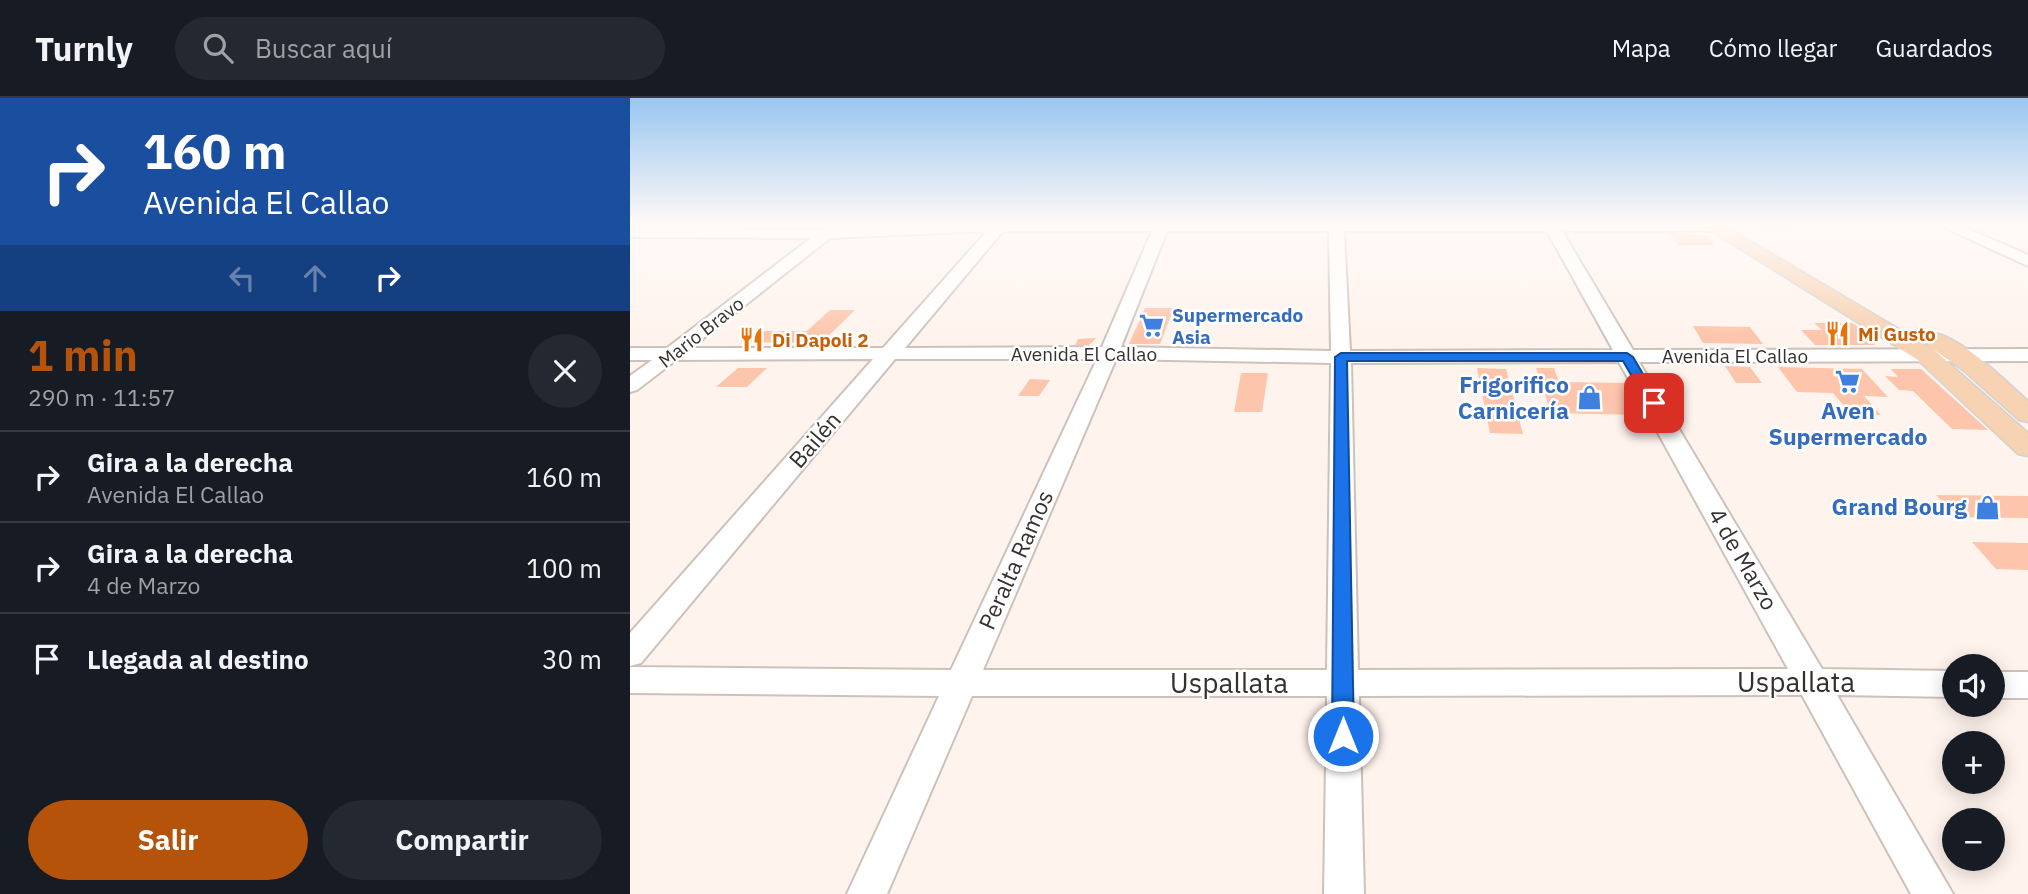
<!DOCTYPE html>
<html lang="es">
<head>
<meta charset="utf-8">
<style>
	body { margin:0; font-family:"IBM Plex Sans",sans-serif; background:#242831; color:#f1f3f6; height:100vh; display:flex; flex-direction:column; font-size:26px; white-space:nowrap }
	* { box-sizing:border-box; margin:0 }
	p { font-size:23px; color:#9ea1a6 }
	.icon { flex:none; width:38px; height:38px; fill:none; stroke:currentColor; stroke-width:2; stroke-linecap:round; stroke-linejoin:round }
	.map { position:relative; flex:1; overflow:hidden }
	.sheet { display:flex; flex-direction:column; background:#171b24; width:630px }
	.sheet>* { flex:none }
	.hud { background:#1a4fa0; color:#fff; overflow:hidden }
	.fabs { position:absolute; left:1312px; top:556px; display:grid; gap:14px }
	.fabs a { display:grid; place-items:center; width:63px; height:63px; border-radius:50%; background:#171b24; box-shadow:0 4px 18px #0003; font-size:35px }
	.pin { position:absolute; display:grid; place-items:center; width:60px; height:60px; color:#fff; margin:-30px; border-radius:14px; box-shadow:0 4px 10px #0006 }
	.me { position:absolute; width:77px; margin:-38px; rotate:0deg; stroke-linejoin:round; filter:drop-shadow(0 0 5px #0008) }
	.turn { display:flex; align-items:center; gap:24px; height:147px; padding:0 28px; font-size:32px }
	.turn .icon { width:91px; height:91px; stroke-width:2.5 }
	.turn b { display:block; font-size:49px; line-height:60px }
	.lanes { display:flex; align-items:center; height:66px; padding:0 28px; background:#0003; justify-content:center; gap:35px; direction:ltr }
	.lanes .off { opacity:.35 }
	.round { display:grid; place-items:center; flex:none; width:74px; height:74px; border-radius:37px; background:#242831 }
	.overview { display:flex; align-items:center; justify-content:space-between; height:119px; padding:0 28px }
	h1 { font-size:42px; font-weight:700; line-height:52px; color:#b45309 }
	.action { display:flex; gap:14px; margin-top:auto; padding:14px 28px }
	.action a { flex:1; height:80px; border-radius:42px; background:#b45309; color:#fff; font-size:28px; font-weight:700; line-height:80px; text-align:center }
	.action a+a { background:#242831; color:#f1f3f6 }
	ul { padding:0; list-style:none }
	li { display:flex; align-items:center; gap:21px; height:91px; padding:0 28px; border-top:2px solid #363941 }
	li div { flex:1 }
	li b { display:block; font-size:26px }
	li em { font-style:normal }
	header { display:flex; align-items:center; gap:42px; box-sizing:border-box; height:98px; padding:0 35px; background:#171b24; border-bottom:2px solid #363941 }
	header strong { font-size:33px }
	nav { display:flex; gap:38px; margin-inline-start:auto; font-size:24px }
	.search { width:490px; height:63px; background:#242831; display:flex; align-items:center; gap:18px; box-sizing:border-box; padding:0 24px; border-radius:38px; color:#9ea1a6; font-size:26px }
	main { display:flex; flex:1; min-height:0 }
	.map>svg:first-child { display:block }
	.building { fill:#fdc5ab }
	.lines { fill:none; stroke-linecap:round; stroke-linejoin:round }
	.minor-casing { stroke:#cdc1bc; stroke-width:4 }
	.major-casing { stroke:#d3d2d1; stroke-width:3 }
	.minor { fill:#fff; fill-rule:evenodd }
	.major { fill:#f7d2b3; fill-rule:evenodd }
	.route { fill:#1a73e8; stroke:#114b97; stroke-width:2 }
	.labels { text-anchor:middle; stroke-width:5; stroke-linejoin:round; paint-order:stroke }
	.far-shop-label { font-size:19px; font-weight:bold; fill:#366cbe; stroke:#fff; text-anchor:start }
	.far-street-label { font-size:19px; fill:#36312f; stroke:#fff }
	.far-food-label { font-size:19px; font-weight:bold; fill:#c56008; stroke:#fff; text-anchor:start }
	.shop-label { font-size:23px; font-weight:bold; fill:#366cbe; stroke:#fff; text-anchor:end }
	.street-label { font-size:23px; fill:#36312f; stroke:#fff }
	.near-street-label { font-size:28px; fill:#36312f; stroke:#fff }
</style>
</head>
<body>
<header>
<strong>Turnly</strong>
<div class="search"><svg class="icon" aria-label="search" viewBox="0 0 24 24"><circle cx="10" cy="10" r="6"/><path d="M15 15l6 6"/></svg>Buscar aquí</div>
<nav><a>Mapa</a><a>Cómo llegar</a><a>Guardados</a></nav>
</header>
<main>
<section class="sheet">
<div class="hud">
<div class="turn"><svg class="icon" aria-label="right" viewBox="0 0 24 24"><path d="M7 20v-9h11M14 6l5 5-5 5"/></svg><div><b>160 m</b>Avenida El Callao</div></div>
<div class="lanes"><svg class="icon off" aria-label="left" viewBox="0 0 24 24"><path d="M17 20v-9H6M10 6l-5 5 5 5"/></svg><svg class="icon off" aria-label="ahead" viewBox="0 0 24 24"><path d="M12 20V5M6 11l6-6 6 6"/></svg><svg class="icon" aria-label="right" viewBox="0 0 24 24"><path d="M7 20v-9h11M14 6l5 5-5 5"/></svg></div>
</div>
<div class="overview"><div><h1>1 min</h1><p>290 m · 11:57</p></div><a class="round"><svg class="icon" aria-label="close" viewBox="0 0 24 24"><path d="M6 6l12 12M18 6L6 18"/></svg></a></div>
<ul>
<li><svg class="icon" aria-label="right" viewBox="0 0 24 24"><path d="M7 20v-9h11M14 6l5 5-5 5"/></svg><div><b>Gira a la derecha</b><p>Avenida El Callao</p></div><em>160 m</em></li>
<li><svg class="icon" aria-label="right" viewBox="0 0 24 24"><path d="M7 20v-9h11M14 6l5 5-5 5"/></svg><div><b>Gira a la derecha</b><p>4 de Marzo</p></div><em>100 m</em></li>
<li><svg class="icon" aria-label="arrive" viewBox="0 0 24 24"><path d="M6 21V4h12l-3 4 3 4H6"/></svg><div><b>Llegada al destino</b></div><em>30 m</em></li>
</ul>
<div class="action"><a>Salir</a><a>Compartir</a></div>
</section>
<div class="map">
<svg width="1398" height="796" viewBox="0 0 1398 796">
	<rect width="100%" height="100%" fill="#fff3ed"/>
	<path class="building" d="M1134 127H1180V129L1144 133Z
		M1038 134 1077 137 1086 147H1048Z
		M515 210H544L530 246H499Z
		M200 212H225L191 245 111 244 125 233H177Z
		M1184 225H1222L1249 240 1244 247H1185L1171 232H1192Z
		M1063 228 1120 229 1133 246 1073 245Z
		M466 240 459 247H445L448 241Z
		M1095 268 1120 269 1132 285H1106Z
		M1148 269 1232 271 1258 299 1234 298 1251 317 1221 316 1203 295 1167 294Z
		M108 270H137L117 289H86Z
		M847 270 876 271 893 336 860 335Z
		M906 270H924L929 284 995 285 1011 317 921 315Z
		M1261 271H1291L1358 332 1322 331 1283 293 1269 292 1255 278 1268 279Z
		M611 275H638L632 314H604Z
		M400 281 420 282 409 298H388Z
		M1306 397 1398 398V420L1326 419Z
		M1342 444 1398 445V472L1366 471Z"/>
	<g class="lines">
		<defs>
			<path id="minor" d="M293 127H1089L1088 132 1083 133H932L1003 252 1398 251V263L1009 264 1192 571 1325 573V599L1207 597 1323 796H1281L1172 597 729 598 734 796H694L697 598H342L257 796H217L309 598 0 595V569L321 572 467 261H265L11 565 0 568V535L243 261 46 262 7 292 0 294V278L22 262H0V250H37L181 140 0 139V131L192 132 201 128 208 131ZM357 133 253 250H61L200 140ZM373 133H522L472 249 275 250ZM537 133H699L701 253 491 249ZM714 133H917L983 252 720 253ZM486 261 701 265 697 572H353ZM989 264 1158 571 728 572 721 265Z
				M1309 127H1329L1398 157V168Z
				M1363 574H1398V600H1363Z"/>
			<path id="major" d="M1072 127H1093L1304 252 1398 335V358L1388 356 1288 262Z
				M1305 235C1336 243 1374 282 1398 303V324L1389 322 1333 272 1297 247 1294 242 1297 237Z"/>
		</defs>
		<use href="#minor" class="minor-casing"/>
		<use href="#major" class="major-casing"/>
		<use href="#minor" class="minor"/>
		<use href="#major" class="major"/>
	</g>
	<linearGradient id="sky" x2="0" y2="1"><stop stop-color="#9ac6f1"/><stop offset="0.53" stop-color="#fffaf7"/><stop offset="1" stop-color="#fffaf7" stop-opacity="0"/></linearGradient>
	<rect width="1398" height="239" fill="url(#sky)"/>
	<path class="route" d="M711 255H997L1003 259 1030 305 1028 308H1019L993 263H717L724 638 721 644 713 647 705 644 702 638 705 259Z"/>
	<defs>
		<symbol id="supermarket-bare" viewBox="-9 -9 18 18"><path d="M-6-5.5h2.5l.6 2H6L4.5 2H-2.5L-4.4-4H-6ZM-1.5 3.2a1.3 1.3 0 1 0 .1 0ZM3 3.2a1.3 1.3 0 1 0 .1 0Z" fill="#3f7fe0" stroke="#fff" stroke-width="2.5" paint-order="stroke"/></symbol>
		<symbol id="restaurant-bare" viewBox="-9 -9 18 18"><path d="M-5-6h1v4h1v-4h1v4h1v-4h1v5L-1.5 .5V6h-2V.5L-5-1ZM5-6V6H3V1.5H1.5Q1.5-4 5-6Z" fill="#e8710a" stroke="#fff" stroke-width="2.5" paint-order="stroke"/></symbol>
		<symbol id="shop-bare" viewBox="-9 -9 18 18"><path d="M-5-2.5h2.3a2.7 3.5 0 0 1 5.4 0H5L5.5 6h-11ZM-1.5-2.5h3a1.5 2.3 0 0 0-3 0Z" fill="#3f7fe0" stroke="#fff" stroke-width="2.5" paint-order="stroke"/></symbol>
	</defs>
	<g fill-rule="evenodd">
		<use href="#supermarket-bare" x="504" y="210" width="35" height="35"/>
		<use href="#restaurant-bare" x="1190" y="218" width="35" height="35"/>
		<use href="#restaurant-bare" x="104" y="224" width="35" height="35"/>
		<use href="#supermarket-bare" x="1200" y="266" width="35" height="35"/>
		<use href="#shop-bare" x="942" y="282" width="35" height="35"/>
		<use href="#shop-bare" x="1340" y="392" width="35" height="35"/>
	</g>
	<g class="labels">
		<g class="far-shop-label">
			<text x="542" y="224">Supermercado<tspan x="542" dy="22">Asia</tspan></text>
		</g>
		<g class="far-street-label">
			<text transform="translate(71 234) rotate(-38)" y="7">Mario Bravo</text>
			<text x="454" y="263">Avenida El Callao</text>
			<text x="1105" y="265">Avenida El Callao</text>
		</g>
		<g class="far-food-label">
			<text x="1228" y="243">Mi Gusto</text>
			<text x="142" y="249">Di Dapoli 2</text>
		</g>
		<g class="shop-label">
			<text x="939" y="295">Frigorifico<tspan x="939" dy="26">Carnicería</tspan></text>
			<text x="1218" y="321" text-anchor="middle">Aven<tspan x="1218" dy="26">Supermercado</tspan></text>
			<text x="1337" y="417">Grand Bourg</text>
		</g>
		<g class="street-label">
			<text transform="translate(185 342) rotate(-49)" y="8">Bailén</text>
			<text transform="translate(1113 461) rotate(60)" y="8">4 de Marzo</text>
			<text transform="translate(386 462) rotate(-66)" y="8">Peralta Ramos</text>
		</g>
		<g class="near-street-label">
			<text x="1166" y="594">Uspallata</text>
			<text x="599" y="595">Uspallata</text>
		</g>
	</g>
</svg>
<div class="fabs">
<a><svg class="icon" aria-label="sound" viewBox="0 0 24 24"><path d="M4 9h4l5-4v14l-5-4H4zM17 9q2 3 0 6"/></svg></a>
<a>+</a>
<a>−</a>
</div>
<div class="pin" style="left:1024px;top:305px;background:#d93025"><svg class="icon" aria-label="arrive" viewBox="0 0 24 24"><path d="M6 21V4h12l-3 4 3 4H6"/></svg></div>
<svg class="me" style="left:713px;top:638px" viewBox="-20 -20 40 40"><circle r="17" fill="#1a73e8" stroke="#fff" stroke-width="3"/><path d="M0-11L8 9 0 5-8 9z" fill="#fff"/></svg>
</div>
</main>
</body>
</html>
